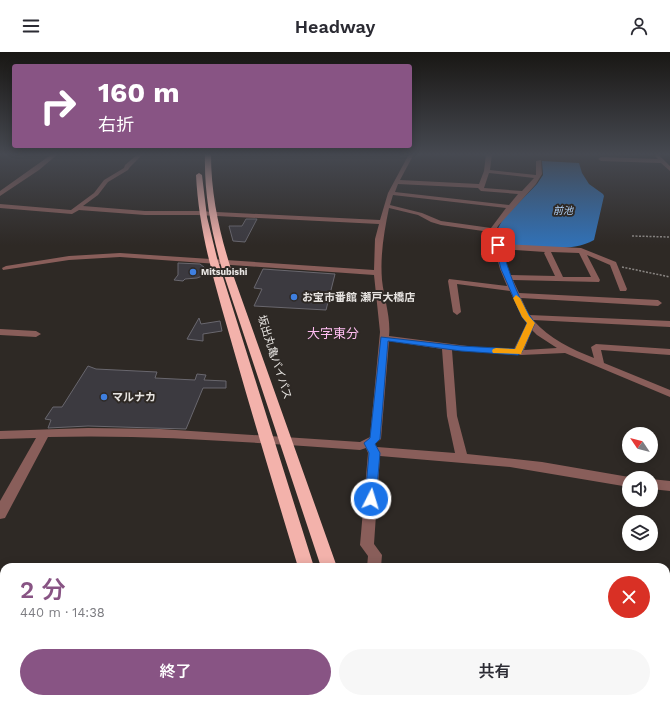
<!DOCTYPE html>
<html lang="ja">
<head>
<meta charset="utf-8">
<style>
	body { margin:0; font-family:"Work Sans","Noto Sans JP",sans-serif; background:#f7f7f7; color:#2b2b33; height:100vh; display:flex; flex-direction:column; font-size:15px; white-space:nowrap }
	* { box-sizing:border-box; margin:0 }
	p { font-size:13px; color:#7c7c81 }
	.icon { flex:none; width:22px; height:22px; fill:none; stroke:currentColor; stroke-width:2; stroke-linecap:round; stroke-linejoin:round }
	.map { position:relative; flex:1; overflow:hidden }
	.panel { position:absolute; left:0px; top:511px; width:670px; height:140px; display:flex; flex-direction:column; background:#fff; border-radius:12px 12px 0 0; box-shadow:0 2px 10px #0003 }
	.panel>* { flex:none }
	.hud { position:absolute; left:12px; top:12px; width:400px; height:84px; border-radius:4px; box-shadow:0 2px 10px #0003; background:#885484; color:#fff; overflow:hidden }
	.needle { width:26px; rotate:305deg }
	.controls { position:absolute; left:622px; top:375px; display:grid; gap:8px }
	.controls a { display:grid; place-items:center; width:36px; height:36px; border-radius:50%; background:#fff; box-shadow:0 2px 10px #0003; font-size:20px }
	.pin { position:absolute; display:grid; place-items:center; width:34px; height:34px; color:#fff; margin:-17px; border-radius:8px; box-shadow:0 2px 6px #0006 }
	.me { position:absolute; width:44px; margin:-22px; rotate:5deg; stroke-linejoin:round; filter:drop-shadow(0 0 3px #0008) }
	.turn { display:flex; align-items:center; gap:14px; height:84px; padding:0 20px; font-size:18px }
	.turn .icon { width:52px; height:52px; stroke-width:2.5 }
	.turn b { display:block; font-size:28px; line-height:34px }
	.round { display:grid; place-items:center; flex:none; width:42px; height:42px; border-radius:21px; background:#f7f7f7 }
	.headline { display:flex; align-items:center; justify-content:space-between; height:68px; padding:0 20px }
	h1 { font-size:24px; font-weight:600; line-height:30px; color:#885484 }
	.primary-button { display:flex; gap:8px; margin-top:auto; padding:8px 20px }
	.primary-button a { flex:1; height:46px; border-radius:24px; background:#885484; color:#fff; font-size:16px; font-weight:600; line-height:46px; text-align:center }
	.primary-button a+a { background:#f7f7f7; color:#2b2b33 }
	header { display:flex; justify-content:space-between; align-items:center; height:52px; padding:0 20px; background:#fff; font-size:18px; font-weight:600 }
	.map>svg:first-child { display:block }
	.water { fill:#3171b6 }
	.building { fill:#3c3a40; stroke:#69676e }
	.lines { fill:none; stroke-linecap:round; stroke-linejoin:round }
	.path { stroke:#8b8784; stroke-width:1.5; stroke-dasharray:2 1.5; stroke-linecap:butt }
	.minor { fill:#895e5a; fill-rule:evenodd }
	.highway { fill:#f3b2ab; fill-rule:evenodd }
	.route { fill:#1a73e8; stroke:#114b97 }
	.slow { fill:#f59e0b }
	.shop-dot { fill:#3f7fe0; stroke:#2e2925; stroke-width:1.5 }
	.labels { text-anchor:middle; stroke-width:4; stroke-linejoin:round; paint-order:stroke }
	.far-poi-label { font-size:9px; font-weight:bold; fill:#e8e5e2; stroke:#2e2925; text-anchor:start }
	.far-water-label { font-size:10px; font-style:italic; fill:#b0d0f5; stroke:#2e2925 }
	.poi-label { font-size:11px; font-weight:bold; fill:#e8e5e2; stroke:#2e2925; text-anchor:start }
	.street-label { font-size:11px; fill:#e8e5e2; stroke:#2e2925 }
	.quarter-label { font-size:13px; fill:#febdf1; stroke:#2e2925 }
</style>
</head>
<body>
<header><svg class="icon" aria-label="menu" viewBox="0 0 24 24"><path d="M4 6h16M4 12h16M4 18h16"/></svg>Headway<svg class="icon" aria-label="person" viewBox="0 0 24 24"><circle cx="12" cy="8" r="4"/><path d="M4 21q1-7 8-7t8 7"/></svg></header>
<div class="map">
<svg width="670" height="651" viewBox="0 0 670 651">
	<rect width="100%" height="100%" fill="#2e2925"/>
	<path class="water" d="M542 109 579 111 582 121 589 132 603 142 604 144 594 188C569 202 531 194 503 193L496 180 503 167 537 132 543 123Z"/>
	<path class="building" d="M246 167H257L245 190 233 189 229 174H242Z
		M178 211 200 212 209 219 205 223 197 226 185 227 183 229 174 228 178 223Z
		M263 217 335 222 326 258 254 254 262 237 254 236Z
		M199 266 201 272 220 269 222 279 203 282V289L187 287Z
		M88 314 96 317 157 320 155 326 195 328 197 322 206 323 204 328 226 329V336H203L186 377 88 374 48 376 51 368 45 367 53 355H62Z"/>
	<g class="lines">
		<path class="path" d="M632 184 670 185
			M622 215 670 225"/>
		<path class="minor" d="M52 102H58L39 118 0 144V139Z
			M138 102H143L130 115 128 118 108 130 98 143 83 154 145 159H197L380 168 388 141 409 102H414L400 128 479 132 484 119 486 102H492L490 118 536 123V109L541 108 542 122 536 132 498 174 496 178 501 192 581 196 616 210 627 237 626 239H620L610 213 587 203 600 228 599 230 513 228 519 241 658 248 662 251 658 254 521 246 529 263 670 269V275L533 268C550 287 571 297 594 306L591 295 596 292 670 297V303L601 298 604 311 670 338V345L565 301 521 303 452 298 457 364 467 402 542 410 629 425 631 426H629V435L510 415 380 404 374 492 382 503 381 515H367L368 504 360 493 368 401 366 396 360 398C256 391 152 382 48 385L5 466 0 467V449L36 386 0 387V379L88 376 160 377 360 390 370 385 380 280 374 223 120 205 69 208 3 218 2 216 6 214 69 204 120 201 374 218 375 187 379 172 197 163H145L79 158 72 162 0 156V152L71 158 94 141 104 128 124 116 125 113ZM489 121 534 126 522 139 484 136ZM398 132 478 136 481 139 518 142 509 153 395 140ZM393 143 506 156 491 176 441 169 422 161 390 153ZM389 156 418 163 431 170 441 173 490 180 500 217 507 234 449 227 448 229 453 260 457 263 461 260 457 232 510 239 522 265 527 271 514 297 475 295 389 284C391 265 384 247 382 228 380 204 384 180 389 156ZM502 197 545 200 544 201 555 224 510 223ZM551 200 579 201 591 225H563ZM532 278 537 283 557 296 524 298ZM389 289 442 297 447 364 455 401 377 395 375 392 381 387Z
			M658 102 670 114V119L661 111 601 109 598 107 601 105 658 107 655 104Z
			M0 277 36 279 41 282 36 285 0 283Z
			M651 427 670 429V439L651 437Z"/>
		<path class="highway" d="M205 102H211C211 142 219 179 231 217L337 515H321L222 217C211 178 204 142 205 102Z
			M199 121 202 123 207 165 217 206 314 515H298C277 445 256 376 236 306 219 245 199 186 196 123Z
			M338 647H358L359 651H339Z
			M364 647H385L386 651H366Z"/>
	</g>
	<linearGradient id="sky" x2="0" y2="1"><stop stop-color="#191714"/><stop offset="0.53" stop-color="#464951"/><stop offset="1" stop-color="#464951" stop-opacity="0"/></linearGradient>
	<rect width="670" height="193" fill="url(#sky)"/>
	<path class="route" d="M496 192 501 193C509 220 518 249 535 271L522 300 518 303 461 299 388 289 380 387 375 392 380 401 376 447 375 450 371 452 367 450 365 447 369 401 364 391 370 386 381 285 461 294 515 297 527 271 522 265 501 217 495 193Z"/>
	<path class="slow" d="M516 243 520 246 529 264 535 271 521 302 493 301 492 299 493 297 496 296 515 297 527 271 522 265 513 246Z"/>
	<g class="shop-dot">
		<circle cx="193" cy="220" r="4"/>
		<circle cx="294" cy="245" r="4"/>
		<circle cx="104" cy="345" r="4"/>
	</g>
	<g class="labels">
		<g class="far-poi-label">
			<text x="201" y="223">Mitsubishi</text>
		</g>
		<g class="far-water-label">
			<text x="563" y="162">前池</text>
		</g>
		<g class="poi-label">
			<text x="302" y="249">お宝市番館 瀬戸大橋店</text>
			<text x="112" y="349">マルナカ</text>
		</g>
		<g class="street-label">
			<text transform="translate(275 305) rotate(72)" y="4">坂出丸亀バイパス</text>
		</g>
		<g class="quarter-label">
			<text x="333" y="286">大字東分</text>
		</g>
	</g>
</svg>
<div class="controls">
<a><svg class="needle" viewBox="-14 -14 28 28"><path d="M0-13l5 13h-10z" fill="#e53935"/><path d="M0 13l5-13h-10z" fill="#7c7c81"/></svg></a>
<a><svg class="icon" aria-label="sound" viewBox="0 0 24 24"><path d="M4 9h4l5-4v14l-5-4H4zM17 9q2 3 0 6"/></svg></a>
<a><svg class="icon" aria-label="layers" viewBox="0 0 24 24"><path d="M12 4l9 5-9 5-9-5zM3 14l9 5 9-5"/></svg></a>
</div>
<div class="pin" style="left:498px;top:193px;background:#d93025"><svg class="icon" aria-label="arrive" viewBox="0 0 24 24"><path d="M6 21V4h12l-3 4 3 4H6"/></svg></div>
<svg class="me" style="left:371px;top:447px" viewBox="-20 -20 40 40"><circle r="17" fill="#1a73e8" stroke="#fff" stroke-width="3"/><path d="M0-11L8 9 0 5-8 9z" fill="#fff"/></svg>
<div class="hud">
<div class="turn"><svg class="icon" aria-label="right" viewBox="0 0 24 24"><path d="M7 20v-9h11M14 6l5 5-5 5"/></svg><div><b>160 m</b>右折</div></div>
</div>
<section class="panel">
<div class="headline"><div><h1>2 分</h1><p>440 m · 14:38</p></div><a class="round" style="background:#d93025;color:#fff"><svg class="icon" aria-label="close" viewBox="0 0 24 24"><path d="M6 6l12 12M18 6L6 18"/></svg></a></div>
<div class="primary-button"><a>終了</a><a>共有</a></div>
</section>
</div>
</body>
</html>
